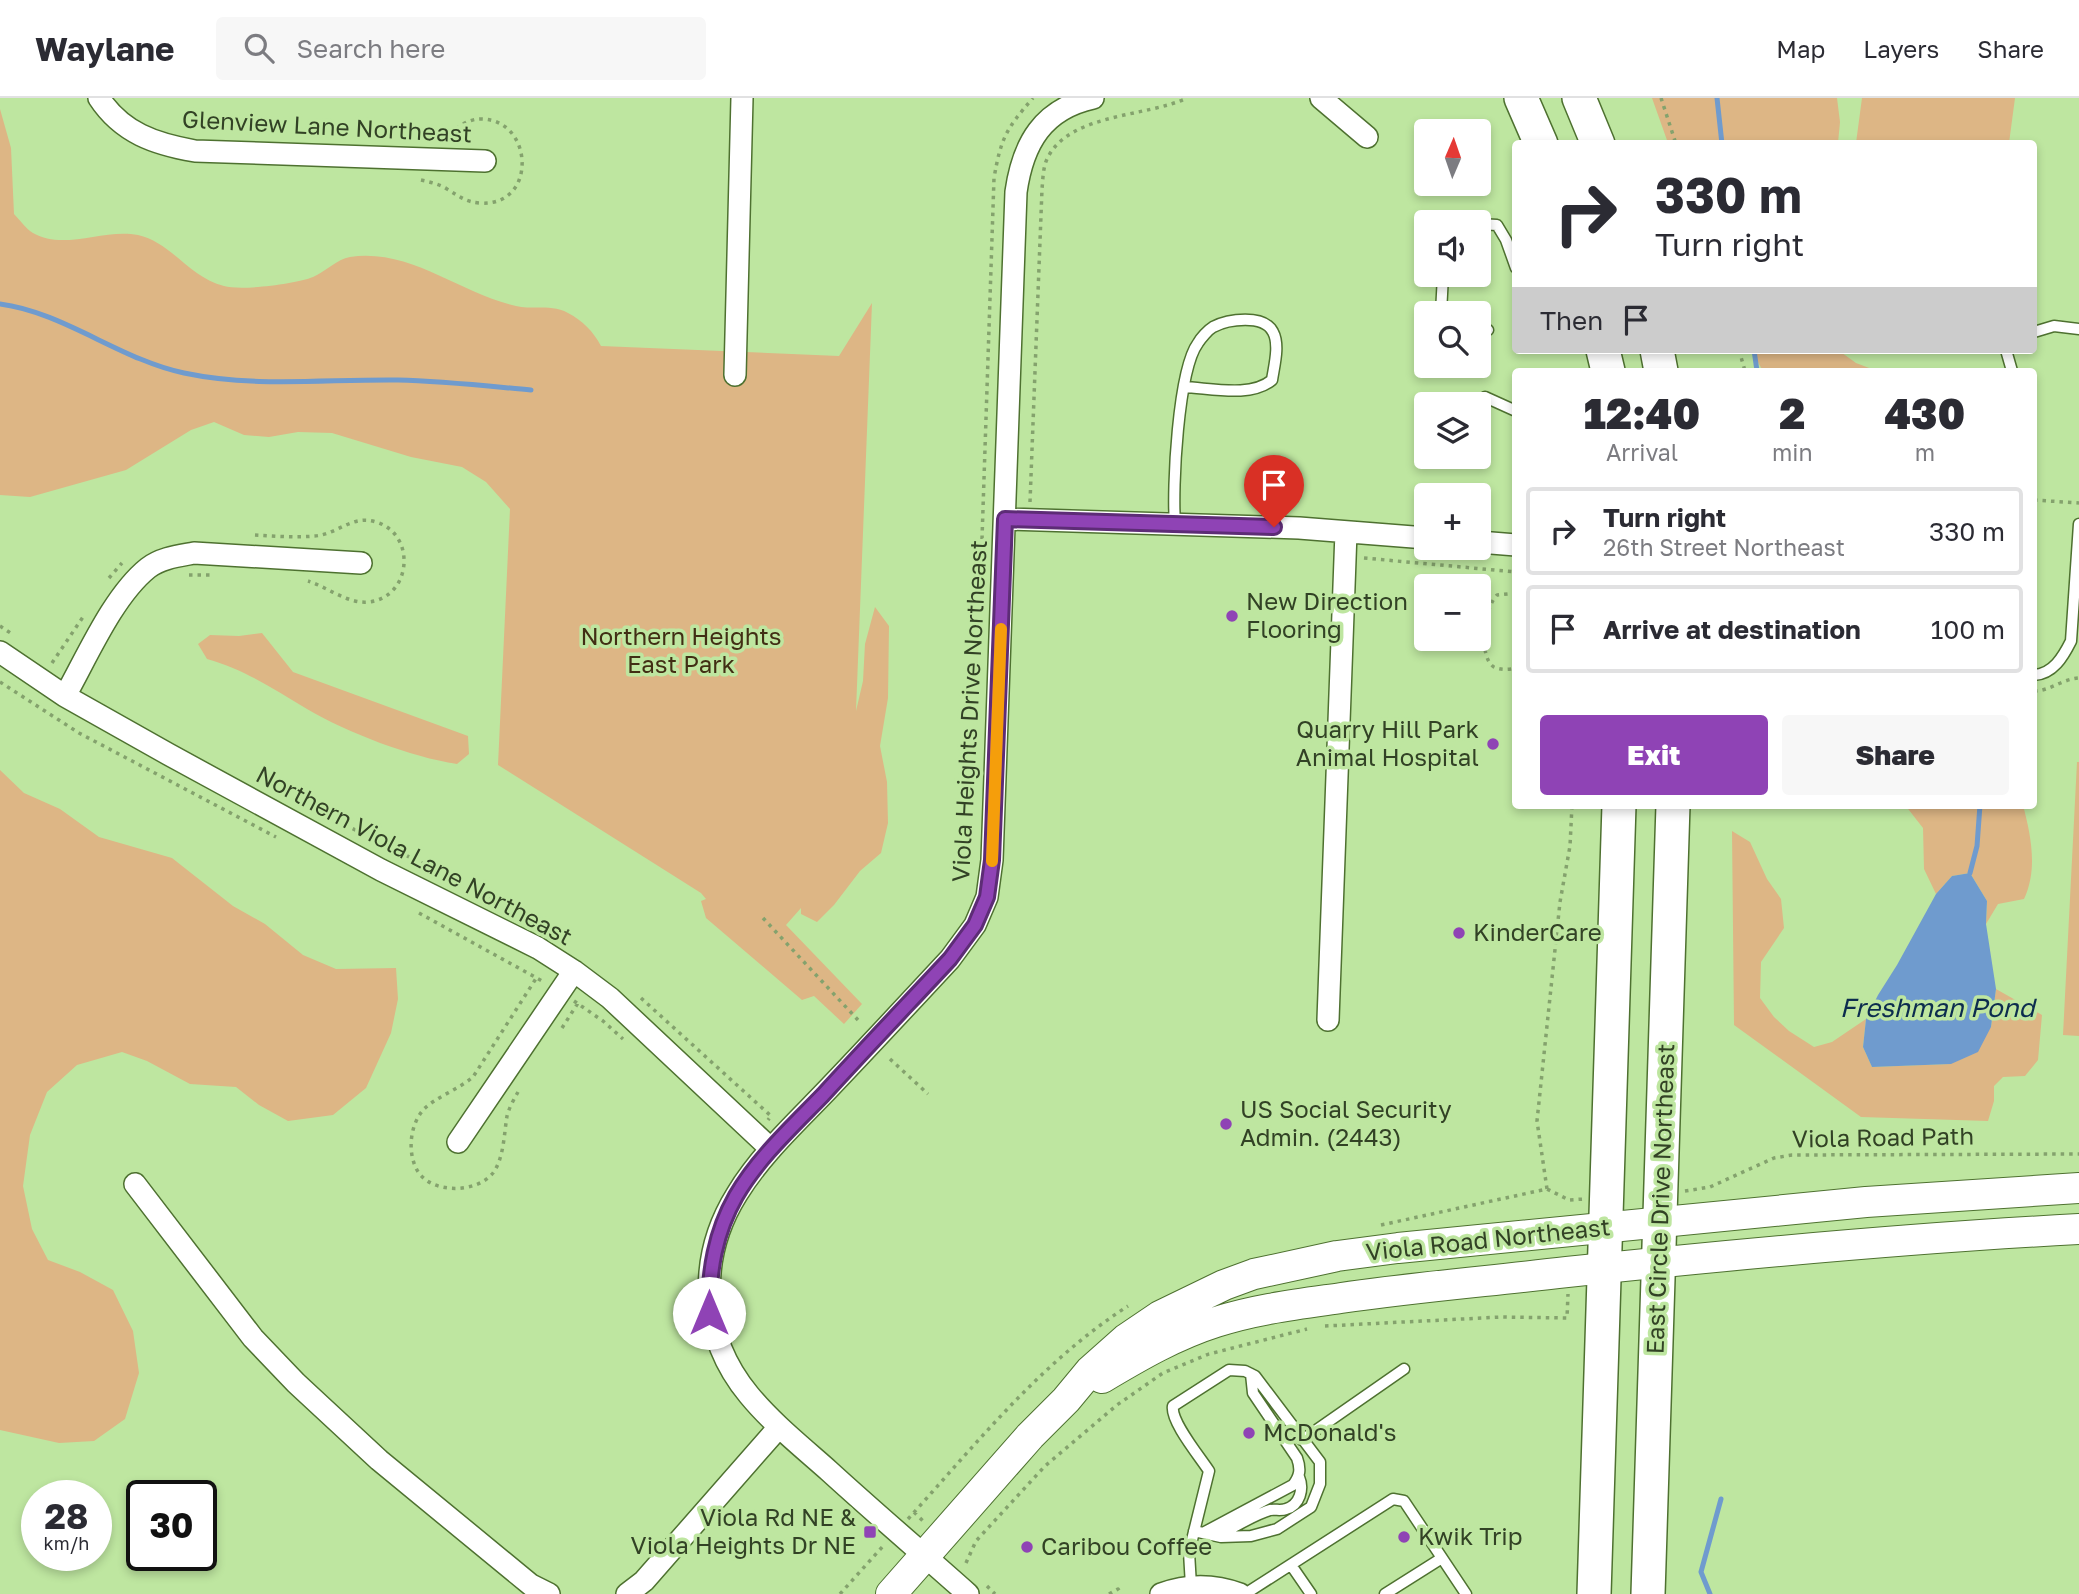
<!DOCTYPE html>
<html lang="en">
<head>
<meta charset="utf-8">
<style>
	body { margin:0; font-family:"Golos Text",sans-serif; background:#f7f7f7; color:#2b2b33; height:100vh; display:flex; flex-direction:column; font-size:26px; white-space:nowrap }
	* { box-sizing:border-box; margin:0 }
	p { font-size:23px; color:#7c7c81 }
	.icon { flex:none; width:38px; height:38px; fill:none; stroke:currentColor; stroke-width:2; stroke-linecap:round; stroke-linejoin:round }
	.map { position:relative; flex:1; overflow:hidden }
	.side { position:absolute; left:1512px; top:270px; width:525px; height:441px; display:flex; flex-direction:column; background:#fff; border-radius:7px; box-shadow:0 4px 10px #0003 }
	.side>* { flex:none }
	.guide { position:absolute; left:1512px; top:42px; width:525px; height:214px; border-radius:7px; box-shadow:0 4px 10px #0003; background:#fff; color:#2b2b33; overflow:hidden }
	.needle { width:46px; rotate:2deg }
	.controls { position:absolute; left:1414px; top:21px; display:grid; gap:14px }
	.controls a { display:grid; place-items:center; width:77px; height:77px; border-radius:7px; background:#fff; box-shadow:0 4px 10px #0003; font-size:35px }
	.speed { position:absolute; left:21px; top:1382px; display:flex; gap:14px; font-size:35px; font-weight:700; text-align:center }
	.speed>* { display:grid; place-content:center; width:91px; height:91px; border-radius:50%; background:#fff; box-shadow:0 4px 10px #0003; line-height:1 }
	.speed small { font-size:18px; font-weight:400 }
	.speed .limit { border:4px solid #111; border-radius:10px; background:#fff; color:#111 }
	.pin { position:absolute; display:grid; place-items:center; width:60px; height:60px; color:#fff; margin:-72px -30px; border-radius:50% 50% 50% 0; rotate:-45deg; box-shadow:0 0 7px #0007 }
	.pin .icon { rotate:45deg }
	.me { position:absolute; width:77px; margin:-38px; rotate:0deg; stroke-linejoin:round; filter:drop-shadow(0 0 5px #0008) }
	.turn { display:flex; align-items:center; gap:24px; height:147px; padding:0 28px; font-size:32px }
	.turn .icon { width:91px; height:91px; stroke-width:2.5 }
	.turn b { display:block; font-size:49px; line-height:60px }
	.then { display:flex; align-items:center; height:66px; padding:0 28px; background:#0003; gap:14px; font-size:26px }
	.eta { display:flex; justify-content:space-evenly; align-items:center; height:119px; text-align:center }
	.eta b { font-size:42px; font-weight:800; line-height:49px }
	.button { display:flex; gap:14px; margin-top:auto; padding:14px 28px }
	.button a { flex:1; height:80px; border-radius:7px; background:#8f43b5; color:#fff; font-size:28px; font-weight:800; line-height:80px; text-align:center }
	.button a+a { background:#f7f7f7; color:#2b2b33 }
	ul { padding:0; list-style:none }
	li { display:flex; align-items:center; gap:21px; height:88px; margin:0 14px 10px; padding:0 14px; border:4px solid #e1e1e2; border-radius:7px }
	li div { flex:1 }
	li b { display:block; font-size:26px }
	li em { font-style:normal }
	header { display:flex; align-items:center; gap:42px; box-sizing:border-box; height:98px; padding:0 35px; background:#fff; border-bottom:2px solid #e1e1e2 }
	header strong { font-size:33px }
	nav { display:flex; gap:38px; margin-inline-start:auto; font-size:24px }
	.search { width:490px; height:63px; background:#f7f7f7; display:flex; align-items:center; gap:18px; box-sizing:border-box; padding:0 24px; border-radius:7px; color:#7c7c81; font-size:26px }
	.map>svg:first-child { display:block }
	.green { fill:#ddb685 }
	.water { fill:#6f9bce }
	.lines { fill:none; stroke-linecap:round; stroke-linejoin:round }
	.stream { stroke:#6f9bce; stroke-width:5 }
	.lane-casing { stroke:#4e7130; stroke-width:13 }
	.street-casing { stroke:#4e7130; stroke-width:24 }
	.secondary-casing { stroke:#4e7130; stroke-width:32 }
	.primary-casing { stroke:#4e7130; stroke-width:36 }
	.path { stroke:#84a26d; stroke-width:3.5; stroke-dasharray:3.5 5; stroke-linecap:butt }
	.lane { stroke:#fff; stroke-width:10 }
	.street { stroke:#fff; stroke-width:21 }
	.secondary { stroke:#fff; stroke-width:30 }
	.primary { stroke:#fff; stroke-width:33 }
	.route-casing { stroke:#5d2c76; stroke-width:18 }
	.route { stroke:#8f43b5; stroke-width:12 }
	.slow { stroke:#f59e0b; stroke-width:12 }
	.poi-dot { fill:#8f43b5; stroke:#bee6a0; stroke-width:2.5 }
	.labels { text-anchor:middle; stroke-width:7; stroke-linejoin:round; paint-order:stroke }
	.street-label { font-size:24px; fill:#324225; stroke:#bee6a0 }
	.poi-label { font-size:24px; fill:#324225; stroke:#bee6a0; text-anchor:start }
	.park-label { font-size:24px; fill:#412e14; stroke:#bee6a0 }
	.water-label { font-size:26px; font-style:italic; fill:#0c2c4e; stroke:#bee6a0 }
</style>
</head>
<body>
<header>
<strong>Waylane</strong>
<div class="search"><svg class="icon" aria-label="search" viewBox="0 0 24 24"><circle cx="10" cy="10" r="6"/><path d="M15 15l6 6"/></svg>Search here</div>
<nav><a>Map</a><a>Layers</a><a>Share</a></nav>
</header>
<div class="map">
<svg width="2079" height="1496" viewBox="0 0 2079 1496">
	<rect width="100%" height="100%" fill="#bee6a0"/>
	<path class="green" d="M1652 0H1837L1840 24 1838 45H1668Z
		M1862 0H2015L2009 45H1856Z
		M0 11 11 50 14 116C20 122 26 131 33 135 64 153 104 130 138 137 171 144 190 180 224 188 241 193 296 186 313 179 325 174 337 161 350 159 411 150 460 196 516 208 534 212 551 206 568 215 583 223 593 233 601 248L839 258 872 205 856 613 863 583 865 546 875 509 889 528 888 600 880 648 887 684 888 725 881 755 860 773 834 807 817 824 801 816V810L786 827 862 906 844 926 814 898 802 902 706 820 701 803 706 801 701 795 498 667 510 411 486 384 462 369 411 359 332 335 298 334 269 339 244 337 214 324 191 332 126 372 30 399 0 397Z
		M1751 252H1838L1856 265 1877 273H1763Z
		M262 535 293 574 468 638 469 656 457 666C411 659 348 635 307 611 273 591 246 572 207 561L198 546 210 537 239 538Z
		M2077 664H2079V938L2063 937Z
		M0 672 24 695 60 711 99 739 172 760 233 808 265 826 303 857 336 871 396 870 398 901 391 935 366 990 333 1017 288 1023 259 1007 236 989 190 986 147 963 122 954 77 967 47 994 30 1037 23 1088 32 1131 48 1162 80 1174 113 1192 133 1233 139 1275 125 1321 94 1343 59 1345 0 1332Z
		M1905 707H2023C2031 738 2038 771 2024 801L1998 806 1986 826 1987 803 1970 775 1952 778 1936 796 1924 771 1923 730Z
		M1732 733 1750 744 1767 781 1781 801 1784 830 1761 864 1760 900 1774 919 1789 933 1814 949 1832 944 1866 921 1863 949 1872 969 1950 966 1991 929 1996 891 2042 917 2038 962 2025 978 2003 979 1994 988V1003L1988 1023 1861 1019 1734 927Z"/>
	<path class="water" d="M1970 775 1987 803 1986 826 1996 891 1991 929 1978 954 1951 966 1872 969 1863 949 1866 921 1878 897 1897 867 1936 796 1952 778Z"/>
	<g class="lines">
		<path class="stream" d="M1717 0 1722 46
			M0 206C63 214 121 262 184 275 255 290 326 281 398 282 442 283 487 288 531 292
			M1754 252 1757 273
			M1970 775 1977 748 1980 707
			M1710 1496 1701 1474 1721 1401"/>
		<defs>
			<path id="lane" d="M1479 126 1497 127 1506 142 1516 170
				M1441 215 1443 177
				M1479 231 1488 232
				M2034 234 2054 228 2079 231
				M2006 252 2012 273
				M1485 299 1516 313
				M1175 426C1172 390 1178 272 1198 245 1201 240 1208 232 1213 229 1228 221 1264 216 1273 234 1280 247 1274 268 1272 282 1251 300 1210 290 1184 289
				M2034 577C2053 576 2063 559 2071 543L2079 426
				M1302 1342 1404 1271
				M1203 1435 1293 1387C1300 1378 1301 1371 1297 1360L1253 1295 1251 1276
				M1219 1437C1235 1429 1253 1417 1270 1412 1275 1411 1281 1413 1286 1411 1300 1407 1304 1391 1299 1379
				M1291 1467 1311 1496
				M1191 1488 1189 1454 1209 1373C1200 1359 1170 1323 1173 1308L1229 1272 1245 1273 1255 1278 1320 1364V1386L1311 1409 1277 1431 1251 1438 1221 1439 1194 1433
				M1245 1496 1393 1401 1404 1403 1466 1496
				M1385 1496 1442 1460"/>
			<path id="street" d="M99 0C122 35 155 46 195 53L485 63
				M1321 0 1367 39
				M735 277 742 0
				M1005 421 1299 430 1426 440
				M1479 444 1516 447
				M0 554 65 598 168 656 381 772 538 850 574 873 610 900 771 1051
				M65 598C87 559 113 498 148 470 161 460 178 458 194 455L361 465
				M1328 922 1346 434
				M458 1044 574 873
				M135 1086 253 1240 296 1285 379 1362 531 1487 549 1496
				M627 1496 644 1483 779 1329
				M968 1496C922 1455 875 1415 829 1373 802 1349 772 1325 749 1297 700 1238 697 1160 737 1096 762 1055 799 1022 831 988 871 946 911 903 950 861L975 827 987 799 992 762 1016 94C1023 45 1043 11 1093 0
				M1161 1496C1188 1486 1213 1486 1240 1496"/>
			<path id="secondary" d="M1102 1280C1139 1258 1175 1237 1216 1224 1256 1211 1299 1206 1341 1200 1416 1189 1491 1183 1567 1174 1737 1156 1908 1140 2079 1131
				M891 1496 1030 1338 1066 1302 1090 1273 1126 1241 1160 1218 1224 1187 1254 1176 1337 1158 1398 1150 1866 1104 2079 1090"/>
			<path id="primary" d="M1521 0 1541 46
				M1579 0 1598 46
				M1603 252 1608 273
				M1657 252 1661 273
				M1594 1496 1619 707
				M1648 1496 1673 707"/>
		</defs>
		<use href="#lane" class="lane-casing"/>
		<use href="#street" class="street-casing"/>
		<use href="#secondary" class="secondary-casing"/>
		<use href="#primary" class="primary-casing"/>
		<path class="path" d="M1661 0 1676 46
			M421 82C430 84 439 86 447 91 459 98 465 104 480 105 538 109 534 21 481 21 461 21 454 37 438 41
			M1739 252 1745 273
			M2034 402 2079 405
			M1030 404 1042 91C1043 80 1043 68 1048 59 1071 15 1147 19 1187 0
			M255 437C274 438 295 440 314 438 337 437 352 416 376 424 417 436 412 500 368 504 348 506 327 489 308 483
			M982 441 994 80C1001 40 1006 31 1033 0
			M1364 460 1516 474
			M189 477H213
			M109 480 122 465
			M1516 495 1497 497C1485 508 1477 558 1494 569 1500 572 1509 572 1516 570
			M0 528 12 536
			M52 565 85 516
			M0 584 79 635 276 739
			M2034 593C2050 593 2062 581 2079 580
			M300 703C375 744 455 779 529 822
			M419 815 544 884
			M763 820 858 922
			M641 900 771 1018 768 1022
			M574 903 603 923 623 941
			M562 930 578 905
			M890 961 928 996
			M518 994C514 1001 509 1010 507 1018 504 1036 504 1060 493 1075 476 1096 430 1096 417 1072 407 1054 410 1026 424 1011 436 999 459 991 473 979L537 879
			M1547 1091 1537 1023 1560 804 1570 748 1572 707
			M1685 1093 1710 1089 1774 1060 1792 1057 2079 1056
			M1381 1127 1547 1091 1569 1102 1584 1101
			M1325 1228 1502 1219 1567 1220 1568 1196
			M914 1414 925 1425
			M908 1421C977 1345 1041 1264 1128 1208
			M966 1465 976 1443 1045 1368 1117 1307 1163 1275 1209 1256 1307 1231
			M987 1488 995 1496
			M840 1496 884 1447
			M1109 1496 1118 1491 1121 1496"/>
		<use href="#lane" class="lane"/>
		<use href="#street" class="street"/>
		<use href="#secondary" class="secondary"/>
		<use href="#primary" class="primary"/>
	</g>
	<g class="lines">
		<defs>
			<path id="route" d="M709 1215C709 1173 715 1135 736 1098 758 1060 793 1028 823 997 865 951 908 906 950 861L975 827 987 799 992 762 1005 421 1274 429"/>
		</defs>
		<use href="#route" class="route-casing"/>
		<use href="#route" class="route"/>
		<path class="slow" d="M992 763 1001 531"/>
	</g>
	<g class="poi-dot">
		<circle cx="1232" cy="518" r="7"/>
		<circle cx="1493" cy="646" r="7"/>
		<circle cx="1459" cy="835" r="7"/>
		<circle cx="1226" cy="1026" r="7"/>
		<circle cx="1249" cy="1335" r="7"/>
		<rect x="863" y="1427" width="14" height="14" rx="3.5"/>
		<circle cx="1404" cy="1439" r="7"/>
		<circle cx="1027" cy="1449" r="7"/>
	</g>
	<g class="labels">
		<g class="street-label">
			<text transform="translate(327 29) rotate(3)" y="8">Glenview Lane Northeast</text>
			<text transform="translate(970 613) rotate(-87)" y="8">Viola Heights Drive Northeast</text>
			<text transform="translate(414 758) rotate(28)" y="8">Northern Viola Lane Northeast</text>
			<text transform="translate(1883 1040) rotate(-1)" y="8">Viola Road Path</text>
			<text transform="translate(1661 1101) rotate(-88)" y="8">East Circle Drive Northeast</text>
			<text transform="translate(1488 1142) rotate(-6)" y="8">Viola Road Northeast</text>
		</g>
		<g class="poi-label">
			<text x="1246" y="512">New Direction<tspan x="1246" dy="28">Flooring</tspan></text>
			<text x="1479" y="640" text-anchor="end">Quarry Hill Park<tspan x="1479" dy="28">Animal Hospital</tspan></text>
			<text x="1473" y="843">KinderCare</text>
			<text x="1240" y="1020">US Social Security<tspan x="1240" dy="28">Admin. (2443)</tspan></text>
			<text x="1263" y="1343">McDonald's</text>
			<text x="856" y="1428" text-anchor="end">Viola Rd NE &amp;<tspan x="856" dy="28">Viola Heights Dr NE</tspan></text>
			<text x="1418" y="1447">Kwik Trip</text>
			<text x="1041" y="1457">Caribou Coffee</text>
		</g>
		<g class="park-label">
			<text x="681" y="547">Northern Heights<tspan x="681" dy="28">East Park</tspan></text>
		</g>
		<g class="water-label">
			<text x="1937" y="919">Freshman Pond</text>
		</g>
	</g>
</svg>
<div class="controls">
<a><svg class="needle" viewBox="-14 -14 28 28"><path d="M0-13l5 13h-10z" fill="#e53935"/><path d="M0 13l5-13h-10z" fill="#7c7c81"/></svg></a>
<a><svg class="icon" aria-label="sound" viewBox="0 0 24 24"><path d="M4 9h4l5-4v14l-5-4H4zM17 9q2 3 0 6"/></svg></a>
<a><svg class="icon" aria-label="search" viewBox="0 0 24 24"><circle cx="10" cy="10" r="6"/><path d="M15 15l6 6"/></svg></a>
<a><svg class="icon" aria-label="layers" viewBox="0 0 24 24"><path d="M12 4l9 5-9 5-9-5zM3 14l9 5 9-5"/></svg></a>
<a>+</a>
<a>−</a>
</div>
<div class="speed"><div>28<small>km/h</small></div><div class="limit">30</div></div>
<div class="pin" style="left:1274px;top:429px;background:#d93025"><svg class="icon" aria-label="arrive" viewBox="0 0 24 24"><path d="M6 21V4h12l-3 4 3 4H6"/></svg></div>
<svg class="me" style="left:709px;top:1215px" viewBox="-20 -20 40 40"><circle r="19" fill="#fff"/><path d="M0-13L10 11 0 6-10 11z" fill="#8f43b5"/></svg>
<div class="guide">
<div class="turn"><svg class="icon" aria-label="right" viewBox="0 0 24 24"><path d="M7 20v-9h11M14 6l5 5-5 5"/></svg><div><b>330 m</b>Turn right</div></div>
<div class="then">Then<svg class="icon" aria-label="arrive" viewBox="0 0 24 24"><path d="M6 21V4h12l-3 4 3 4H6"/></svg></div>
</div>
<section class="side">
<div class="eta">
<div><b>12:40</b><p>Arrival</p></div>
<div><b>2</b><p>min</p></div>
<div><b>430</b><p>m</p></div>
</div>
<ul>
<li><svg class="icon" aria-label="right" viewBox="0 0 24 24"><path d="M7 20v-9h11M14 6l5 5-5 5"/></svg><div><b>Turn right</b><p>26th Street Northeast</p></div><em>330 m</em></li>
<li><svg class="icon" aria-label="arrive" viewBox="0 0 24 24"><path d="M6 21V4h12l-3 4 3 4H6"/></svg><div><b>Arrive at destination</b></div><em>100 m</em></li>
</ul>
<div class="button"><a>Exit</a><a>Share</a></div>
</section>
</div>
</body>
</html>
